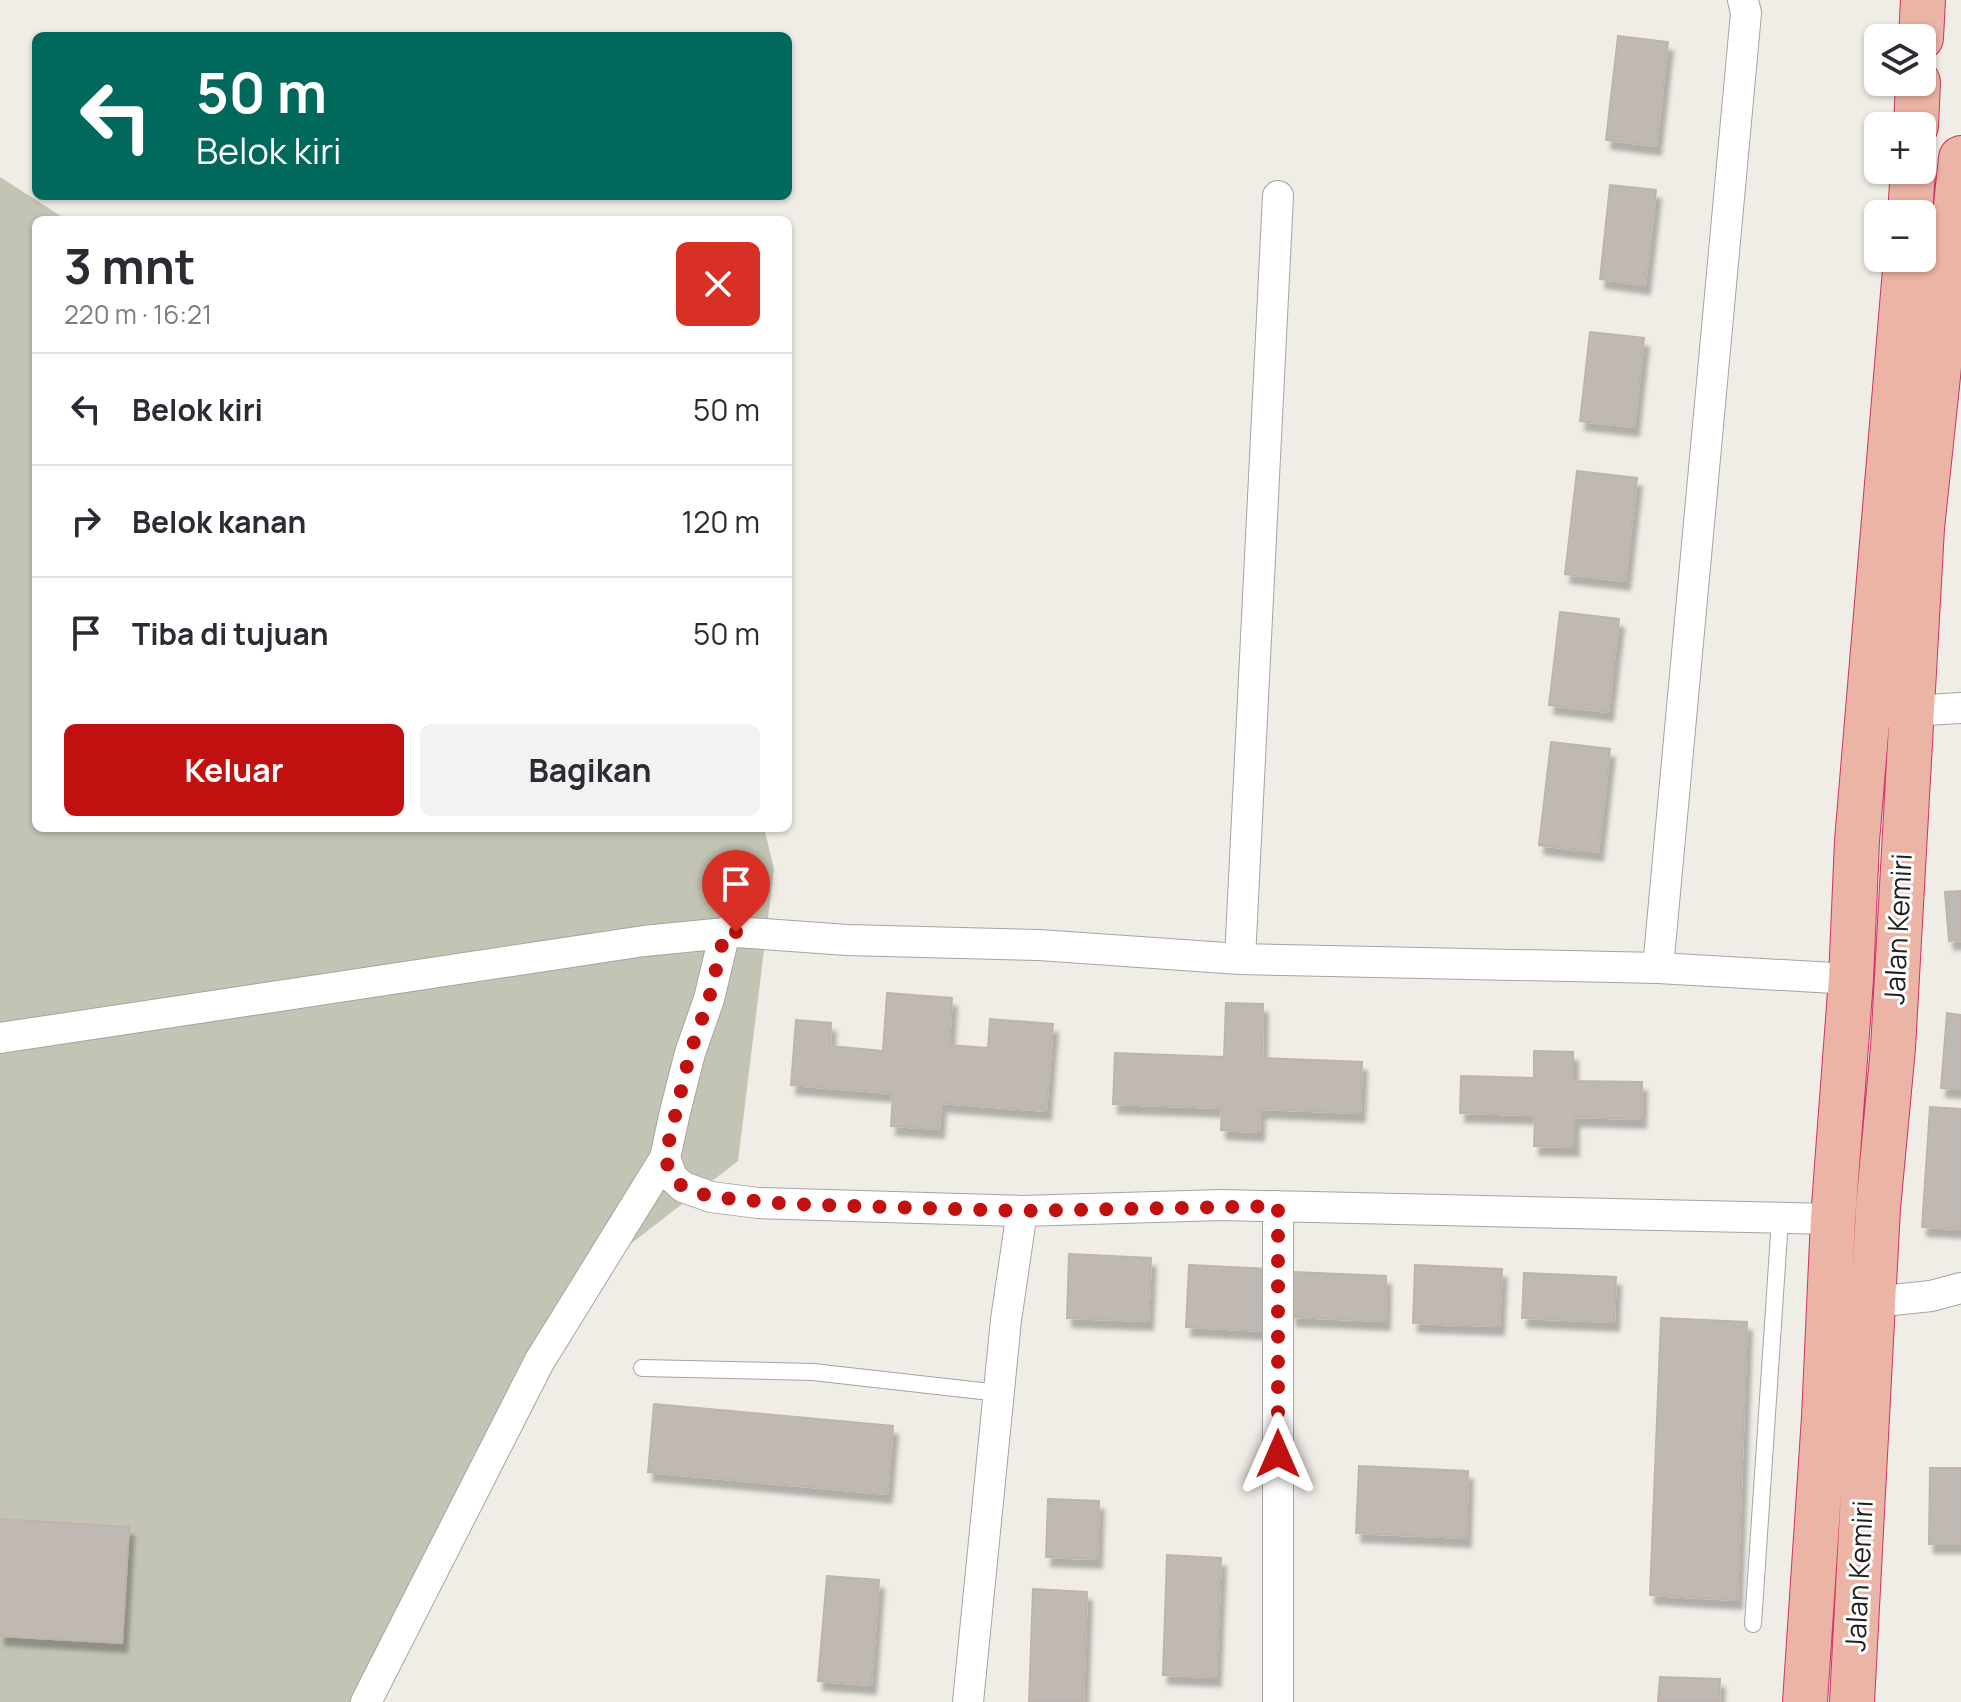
<!DOCTYPE html>
<html lang="id">
<head>
<meta charset="utf-8">
<style>
	body { margin:0; font-family:Manrope,sans-serif; background:#f2f2f3; color:#2b2b33; height:100vh; display:flex; flex-direction:column; font-size:30px; white-space:nowrap }
	* { box-sizing:border-box; margin:0 }
	p { font-size:26px; color:#7c7c81 }
	.icon { flex:none; width:44px; height:44px; fill:none; stroke:currentColor; stroke-width:2; stroke-linecap:round; stroke-linejoin:round }
	.map { position:relative; flex:1; overflow:hidden }
	.sheet { position:absolute; left:32px; top:216px; width:760px; height:616px; display:flex; flex-direction:column; background:#fff; border-radius:12px; box-shadow:0 2px 6px #0004 }
	.sheet>* { flex:none }
	.guide { position:absolute; left:32px; top:32px; width:760px; height:168px; border-radius:12px; box-shadow:0 2px 6px #0004; background:#00695c; color:#fff; overflow:hidden }
	.controls { position:absolute; left:1864px; top:24px; display:grid; gap:16px }
	.controls a { display:grid; place-items:center; width:72px; height:72px; border-radius:12px; background:#fff; box-shadow:0 2px 6px #0004; font-size:40px }
	.pin { position:absolute; display:grid; place-items:center; width:68px; height:68px; color:#fff; margin:-82px -34px; border-radius:50% 50% 50% 0; rotate:-45deg; box-shadow:0 0 8px #0007 }
	.pin .icon { rotate:45deg }
	.me { position:absolute; width:88px; margin:-44px; rotate:0deg; stroke-linejoin:round; filter:drop-shadow(0 0 6px #0008) }
	.turn { display:flex; align-items:center; gap:28px; height:168px; padding:0 32px; font-size:36px }
	.turn .icon { width:104px; height:104px; stroke-width:2.5 }
	.turn b { display:block; font-size:56px; line-height:68px }
	.round { display:grid; place-items:center; flex:none; width:84px; height:84px; border-radius:12px; background:#f2f2f3 }
	.headline { display:flex; align-items:center; justify-content:space-between; height:136px; padding:0 32px }
	h1 { font-size:48px; font-weight:700; line-height:60px }
	.button { display:flex; gap:16px; margin-top:auto; padding:16px 32px }
	.button a { flex:1; height:92px; border-radius:12px; background:#c0100f; color:#fff; font-size:32px; font-weight:700; line-height:92px; text-align:center }
	.button a+a { background:#f2f2f3; color:#2b2b33 }
	ul { padding:0; list-style:none }
	li { display:flex; align-items:center; gap:24px; height:112px; padding:0 32px; border-top:2px solid #e1e1e2 }
	li div { flex:1 }
	li b { display:block; font-size:30px }
	li em { font-style:normal }
	.map>svg:first-child { display:block }
	.construction { fill:#c3c4b3 }
	.building { fill:#c0b9b3; stroke:#c0b4aa; stroke-width:2; filter:url(#shadow) }
	.lines { fill:none; stroke-linecap:round; stroke-linejoin:round }
	.service-casing { stroke:#a4a4a4; stroke-width:18 }
	.minor-casing { stroke:#a4a4a4; stroke-width:32 }
	.trunk-casing { stroke:#ce3367; stroke-width:46 }
	.service { stroke:#fff; stroke-width:16 }
	.minor { stroke:#fff; stroke-width:30 }
	.trunk { stroke:#ebb4a4; stroke-width:44 }
	.route { stroke:#c0100f; stroke-width:14; stroke-dasharray:0 25.2 }
	.labels { text-anchor:middle; stroke-width:6; stroke-linejoin:round; paint-order:stroke }
	.street-label { font-size:28px; fill:#202020; stroke:#fff }
</style>
</head>
<body>
<div class="map">
<svg width="1961" height="1702" viewBox="0 0 1961 1702">
	<defs>
		<filter id="shadow"><feDropShadow dx="5" dy="9" stdDeviation="2" flood-color="#0004"/></filter>
	</defs>
	<rect width="100%" height="100%" fill="#f0ede7"/>
	<path class="construction" d="M0 177 67 220H36V828H764L774 869 738 1161 598 1269 374 1702H0Z"/>
	<path class="building" d="M1618 36 1668 42 1656 146 1606 140Z
		M1610 185 1656 190 1645 285 1600 279Z
		M1590 332 1644 338 1634 427 1580 421Z
		M1577 471 1637 478 1625 581 1565 574Z
		M1560 612 1619 619 1608 712 1549 705Z
		M1551 742 1610 749 1598 852 1539 845Z
		M1961 891V940L1949 941 1945 892Z
		M887 993 952 998 949 1045 988 1048 990 1019 1053 1024 1046 1111 941 1103 939 1129 891 1126 893 1093 791 1085 796 1020 831 1023 830 1046 883 1051Z
		M1226 1003 1263 1004 1262 1058 1362 1062 1360 1113 1260 1109 1259 1132 1221 1130 1222 1108 1113 1104 1115 1053 1224 1057Z
		M1947 1013 1961 1015V1089L1941 1088Z
		M1534 1051 1573 1052V1081L1642 1082 1641 1119 1574 1117V1147L1534 1146 1535 1115 1460 1113 1461 1076 1534 1078Z
		M1930 1107 1961 1109V1229L1922 1227Z
		M1069 1254 1151 1258 1148 1321 1067 1318Z
		M1189 1265 1271 1269 1269 1331 1186 1327Z
		M1415 1265 1502 1269 1499 1326 1413 1323Z
		M1293 1272 1386 1276 1385 1321 1291 1317Z
		M1524 1273 1616 1277 1614 1322 1522 1318Z
		M1661 1318 1747 1322 1737 1600 1650 1595Z
		M654 1404 893 1426 887 1494 648 1472Z
		M1359 1466 1468 1471 1466 1538 1356 1533Z
		M1930 1468H1961V1544H1929Z
		M1048 1499 1099 1501 1097 1559 1046 1557Z
		M0 1519 129 1527 122 1643 0 1636Z
		M1167 1555 1221 1558 1216 1677 1163 1675Z
		M827 1576 879 1580 871 1685 818 1681Z
		M1033 1589 1087 1592 1083 1702H1029Z
		M1660 1677 1720 1679 1719 1702H1658Z"/>
	<g class="lines">
		<defs>
			<path id="service" d="M642 1368 813 1372 999 1393
				M1753 1624 1780 1219"/>
			<path id="minor" d="M1893 712 1961 708
				M725 932 709 999 690 1053 675 1112 665 1158 672 1177 683 1187 711 1197 758 1203 1022 1211
				M1240 959 1278 196
				M1658 968 1746 13 1743 0
				M0 1038 644 941 736 932 847 940 1039 945 1240 959 1658 968 1851 979
				M1278 1206V1702
				M1855 1304 1931 1296 1961 1288
				M366 1702 539 1362 665 1158
				M968 1702 1006 1320 1022 1211 1222 1205 1833 1219"/>
			<path id="trunk" d="M1921 38 1923 0
				M1916 126 1918 82
				M1910 214 1913 170
				M1805 1702 1824 1417 1833 1219 1851 979 1857 841 1906 258
				M1852 1702 1878 1208 1893 1048 1922 528 1961 158"/>
		</defs>
		<use href="#service" class="service-casing"/>
		<use href="#minor" class="minor-casing"/>
		<use href="#trunk" class="trunk-casing"/>
		<use href="#service" class="service"/>
		<use href="#minor" class="minor"/>
		<use href="#trunk" class="trunk"/>
	</g>
	<g class="lines">
		<path class="route" d="M736 932H725L709 999 690 1053 665 1158 672 1177 683 1187 711 1197 790 1204 1022 1211 1278 1206V1454"/>
	</g>
	<g class="labels">
		<g class="street-label">
			<text transform="translate(1898 929) rotate(-87)" y="10">Jalan Kemiri</text>
			<text transform="translate(1859 1576) rotate(-87)" y="10">Jalan Kemiri</text>
		</g>
	</g>
</svg>
<div class="controls">
<a><svg class="icon" aria-label="layers" viewBox="0 0 24 24"><path d="M12 4l9 5-9 5-9-5zM3 14l9 5 9-5"/></svg></a>
<a>+</a>
<a>−</a>
</div>
<div class="pin" style="left:736px;top:932px;background:#d93025"><svg class="icon" aria-label="arrive" viewBox="0 0 24 24"><path d="M6 21V4h12l-3 4 3 4H6"/></svg></div>
<svg class="me" style="left:1278px;top:1454px" viewBox="-20 -20 40 40"><path d="M0-17L14 15 0 8-14 15z" fill="#c0100f" stroke="#fff" stroke-width="4"/></svg>
<div class="guide">
<div class="turn"><svg class="icon" aria-label="left" viewBox="0 0 24 24"><path d="M17 20v-9H6M10 6l-5 5 5 5"/></svg><div><b>50 m</b>Belok kiri</div></div>
</div>
<section class="sheet">
<div class="headline"><div><h1>3 mnt</h1><p>220 m · 16:21</p></div><a class="round" style="background:#d93025;color:#fff"><svg class="icon" aria-label="close" viewBox="0 0 24 24"><path d="M6 6l12 12M18 6L6 18"/></svg></a></div>
<ul>
<li><svg class="icon" aria-label="left" viewBox="0 0 24 24"><path d="M17 20v-9H6M10 6l-5 5 5 5"/></svg><div><b>Belok kiri</b></div><em>50 m</em></li>
<li><svg class="icon" aria-label="right" viewBox="0 0 24 24"><path d="M7 20v-9h11M14 6l5 5-5 5"/></svg><div><b>Belok kanan</b></div><em>120 m</em></li>
<li><svg class="icon" aria-label="arrive" viewBox="0 0 24 24"><path d="M6 21V4h12l-3 4 3 4H6"/></svg><div><b>Tiba di tujuan</b></div><em>50 m</em></li>
</ul>
<div class="button"><a>Keluar</a><a>Bagikan</a></div>
</section>
</div>
</body>
</html>
